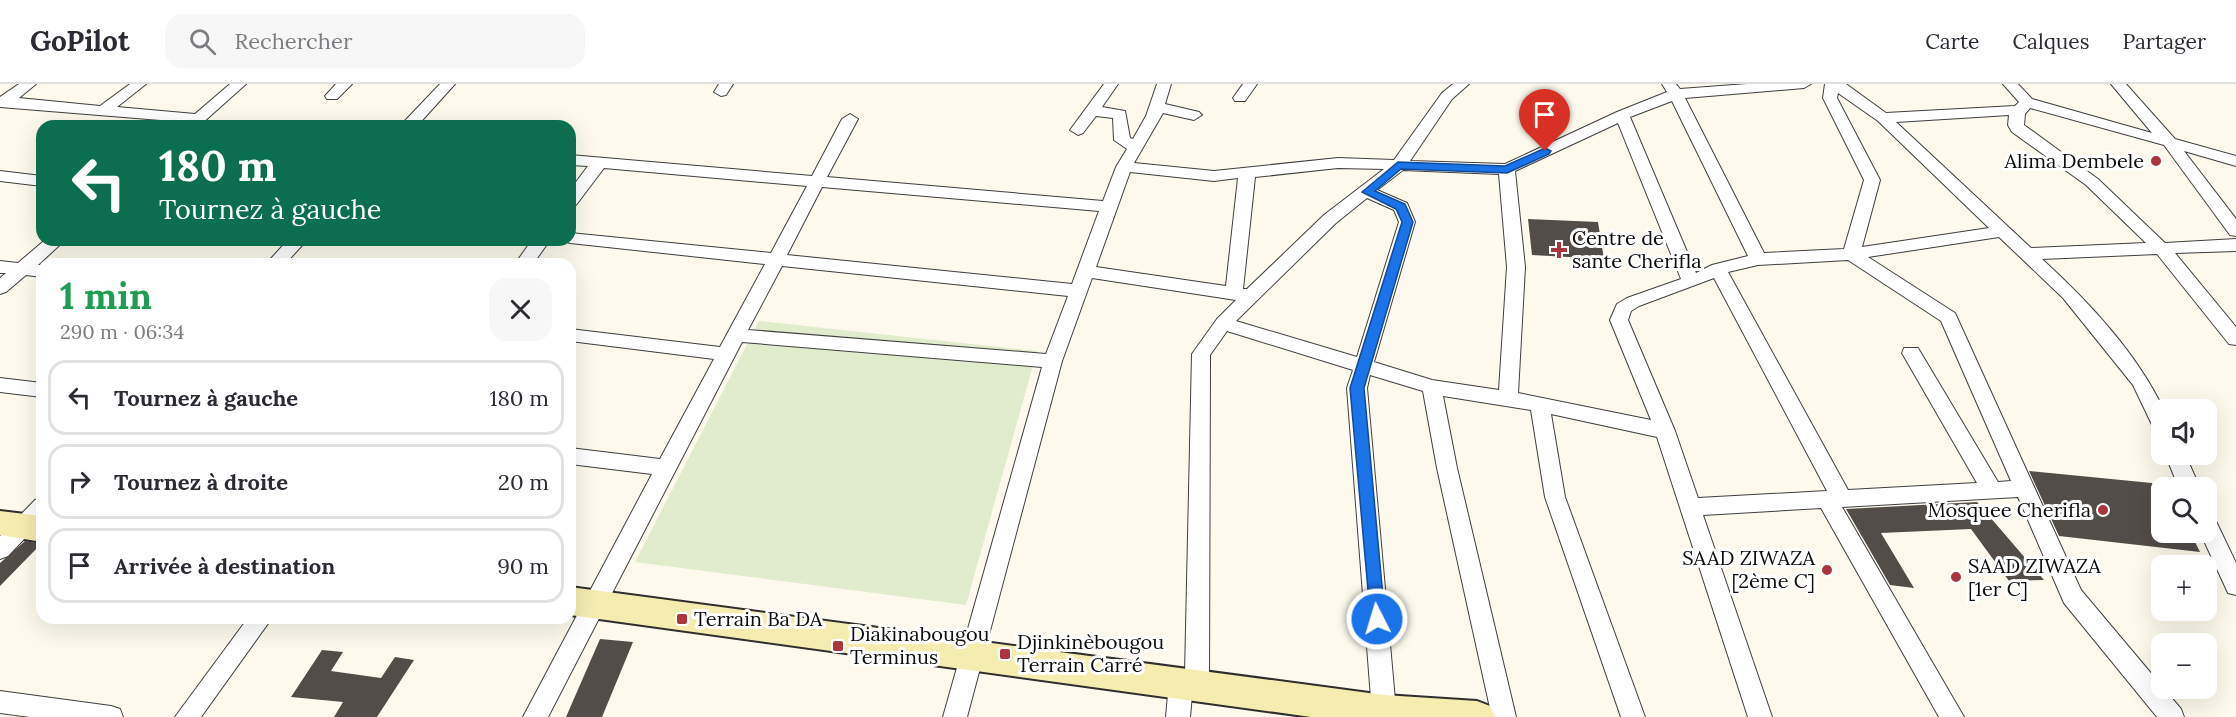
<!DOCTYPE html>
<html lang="fr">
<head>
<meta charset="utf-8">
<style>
	body { margin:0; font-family:Lora,serif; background:#f7f7f7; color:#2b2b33; height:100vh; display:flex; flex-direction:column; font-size:22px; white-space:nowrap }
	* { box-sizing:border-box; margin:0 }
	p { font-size:20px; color:#7c7c81 }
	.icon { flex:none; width:33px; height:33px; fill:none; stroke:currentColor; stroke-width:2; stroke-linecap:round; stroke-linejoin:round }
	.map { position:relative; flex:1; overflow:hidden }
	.details { position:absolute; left:36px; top:174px; width:540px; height:366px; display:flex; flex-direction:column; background:#fff; border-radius:18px; box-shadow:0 6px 24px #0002 }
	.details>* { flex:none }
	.hud { position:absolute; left:36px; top:36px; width:540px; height:126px; border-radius:18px; box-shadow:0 6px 24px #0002; background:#0b6e4f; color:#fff; overflow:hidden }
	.fabs { position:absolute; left:2151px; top:315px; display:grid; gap:12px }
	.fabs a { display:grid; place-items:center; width:66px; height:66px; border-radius:12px; background:#fff; box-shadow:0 6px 24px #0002; font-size:30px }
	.pin { position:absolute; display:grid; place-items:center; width:51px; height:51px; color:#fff; margin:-62px -26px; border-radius:50% 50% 50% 0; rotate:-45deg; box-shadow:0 0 6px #0007 }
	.pin .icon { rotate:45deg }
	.me { position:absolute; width:66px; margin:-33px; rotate:355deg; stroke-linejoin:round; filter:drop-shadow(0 0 4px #0008) }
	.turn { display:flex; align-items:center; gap:21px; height:126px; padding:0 24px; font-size:27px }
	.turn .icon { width:78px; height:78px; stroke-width:2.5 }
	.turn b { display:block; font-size:42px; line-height:51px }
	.round { display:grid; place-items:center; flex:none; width:63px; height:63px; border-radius:18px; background:#f7f7f7 }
	.overview { display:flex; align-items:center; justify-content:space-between; height:102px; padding:0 24px }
	h1 { font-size:36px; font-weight:800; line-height:45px; color:#1e9e55 }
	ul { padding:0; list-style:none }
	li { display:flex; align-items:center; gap:18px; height:75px; margin:0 12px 9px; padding:0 12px; border:3px solid #e1e1e2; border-radius:18px }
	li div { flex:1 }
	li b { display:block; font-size:22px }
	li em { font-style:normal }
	header { display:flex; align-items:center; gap:36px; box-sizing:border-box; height:84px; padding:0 30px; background:#fff; border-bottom:2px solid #e1e1e2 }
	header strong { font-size:28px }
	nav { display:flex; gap:33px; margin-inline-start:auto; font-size:21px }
	.search { width:420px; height:54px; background:#f7f7f7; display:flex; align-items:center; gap:15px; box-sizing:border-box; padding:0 21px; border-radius:18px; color:#7c7c81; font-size:22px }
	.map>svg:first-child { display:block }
	.pitch { fill:#e1eccc }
	.building { fill:#534d4a }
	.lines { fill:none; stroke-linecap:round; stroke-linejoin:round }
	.street-casing { stroke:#3f3f3f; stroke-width:2 }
	.secondary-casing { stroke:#2e2e2e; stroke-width:4 }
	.street { fill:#fff; fill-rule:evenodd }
	.secondary { fill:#f5ecb0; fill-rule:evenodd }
	.route { fill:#1a73e8; stroke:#114b97; stroke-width:1.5 }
	.poi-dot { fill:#ab353d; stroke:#fff; stroke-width:2 }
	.labels { text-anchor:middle; stroke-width:6; stroke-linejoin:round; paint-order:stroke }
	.poi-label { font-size:20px; fill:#0c0c0c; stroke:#fff; text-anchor:start }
</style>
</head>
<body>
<header>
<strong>GoPilot</strong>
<div class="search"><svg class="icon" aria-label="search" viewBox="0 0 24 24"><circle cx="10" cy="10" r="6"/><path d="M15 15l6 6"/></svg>Rechercher</div>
<nav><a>Carte</a><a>Calques</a><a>Partager</a></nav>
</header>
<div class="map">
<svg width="2236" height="633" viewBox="0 0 2236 633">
	<rect width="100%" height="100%" fill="#fdfaed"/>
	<path class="pitch" d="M759 237 1037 267 966 521 635 478Z"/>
	<path class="building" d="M1528 135 1598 138 1604 175 1532 171Z
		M2029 387 2162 400V448H2190L2200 468 2059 452Z
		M1977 418 2044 496 2009 497 1971 445 1881 449 1914 504 1890 501 1846 425Z
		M25 457 41 460 0 502V479Z
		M600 555 633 558 602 633H566Z
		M322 566 343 568 331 587 381 594 395 573 414 576 377 633H334L343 618 291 613Z"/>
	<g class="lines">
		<defs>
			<path id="street" d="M19 0H36L19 14 100 22 130 0H146L117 23 195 30 230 0H246L199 42H182L185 38 0 23V13Z
				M336 0H352L337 15H327L325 12Z
				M440 0H455L417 42H400Z
				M719 0H733L726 11 721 12 714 8Z
				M1104 0H1118L1102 23 1125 27 1130 54 1133 55 1146 32 1157 0H1171L1165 20 1199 28 1202 31 1194 36 1163 29 1134 79 1214 87 1338 74 1394 76 1442 9 1453 0H1469L1452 15 1410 77 1505 80 1617 28 1667 8 1662 0H1676L1680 5 1747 0H1811L1804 4 1685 14 1764 169 1844 165 1864 96 1823 14 1825 0H1846L1886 29 2015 22 2019 18 2003 0H2018L2032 15 2152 49 2111 0H2126L2175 55 2236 72V82L2184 67 2236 135V152L2230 151 2164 61 2030 24 2025 30 2024 41 2098 95 2165 159 2236 155V167L2175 169 2236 243V261L2229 260 2157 170 2042 175C2089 218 2136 268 2164 326H2162V349L2155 347 2133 301 2063 214 1999 153 1868 173 1955 229 2081 506 2181 625 2184 633H2157L2064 519 2018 413 1842 423 1964 633H1939L1821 424 1703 431 1772 633H1748L1657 353 1551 330 1565 413 1645 633H1621L1545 413 1531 326 1443 312 1457 384 1516 633H1492L1437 384 1423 307 1370 291 1367 304 1396 627 1393 633H1375L1372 627 1347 304 1353 286 1227 247 1210 271 1209 602 1205 610 1197 613 1192 611 1190 633H1166L1169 599 1173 592 1185 590 1192 270 1217 235 1236 216 1092 194 1062 277 967 633H943L1042 283 742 258 548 633H523L652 390 570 380V364L660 375 714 275 570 257V245L720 263 765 180 570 159 563 156H570V149L771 169 807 102 604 84 576 121 570 122V106L588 82 570 81V71L812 92 842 35 850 30 858 35 827 93 1103 117 1116 83 1127 65 1114 56 1113 34 1096 32 1083 49 1078 51 1070 46ZM1838 9 1878 37 1989 144 1862 163 1880 96 1837 14ZM1672 17 1748 172 1712 181 1696 189 1630 33ZM2009 31 2008 41 2012 48 2086 101 2146 159 2031 164 1896 38ZM1618 39 1681 195 1627 214 1617 220 1610 236 1651 336 1518 309 1525 183 1515 87ZM1338 84 1384 85 1324 131 1247 205H1243L1255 93ZM1403 86 1499 90 1507 183 1499 306 1432 296 1374 278 1415 138 1407 119 1377 106ZM1130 88 1214 97 1238 94 1226 202 1096 183ZM822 103 1099 127 1072 200 787 171ZM1367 114 1394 126 1399 138 1357 273 1236 237 1336 139ZM1848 176 1941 237 2011 397 1998 398 1918 264H1904L1902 269 1977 399 1848 406 1728 188 1758 181ZM782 182 1068 212 1046 270 748 246ZM1714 194 1827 407 1698 414 1675 347 1628 236 1631 227 1639 222Z
				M1243 0H1257L1245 17H1235L1233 14Z
				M0 87 42 92V102L0 97Z
				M45 156H65L38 181H42V193L26 191 6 208 0 210V194L6 189H0V177L18 179Z
				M288 156H307L285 180H266Z
				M532 156H550L533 180H515Z
				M0 294 42 299V313L0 308Z
				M2165 370H2185L2200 404H2179Z
				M42 414V436L8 472 0 475V452L35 416Z
				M2206 431 2214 433 2236 479V511L2228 509 2200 448H2206Z
				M248 534H272L201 633H175Z
				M0 607 111 622 120 625 123 633H30L0 629Z"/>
			<path id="secondary" d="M0 427 42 432V458L0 451Z
				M570 503 1384 611 1477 617 1490 622 1495 633H1311L570 531Z"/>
		</defs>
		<use href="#street" class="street-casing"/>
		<use href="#secondary" class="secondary-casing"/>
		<use href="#street" class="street"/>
		<use href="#secondary" class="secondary"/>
	</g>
	<path class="route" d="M1545 64 1551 67 1549 70 1507 89 1401 85 1375 107 1405 120 1413 138 1364 304 1385 535 1382 540H1371L1350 304 1402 138 1396 125 1362 108 1398 78 1505 82Z"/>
	<g class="poi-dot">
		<circle cx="2156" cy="77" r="6"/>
		<path d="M1556 157h6v6h6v6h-6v6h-6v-6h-6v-6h6z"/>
		<circle cx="2103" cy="426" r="6"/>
		<circle cx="1827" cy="486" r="6"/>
		<circle cx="1956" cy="493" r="6"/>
		<rect x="676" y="529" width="12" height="12" rx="3"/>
		<rect x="832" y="556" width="12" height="12" rx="3"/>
		<rect x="999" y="564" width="12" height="12" rx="3"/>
	</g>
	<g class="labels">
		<g class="poi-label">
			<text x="2144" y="84" text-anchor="end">Alima Dembele</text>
			<text x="1572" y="161">Centre de<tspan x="1572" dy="23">sante Cherifla</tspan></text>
			<text x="2091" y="433" text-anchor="end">Mosquee Cherifla</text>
			<text x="1815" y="481" text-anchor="end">SAAD ZIWAZA<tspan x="1815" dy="23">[2ème C]</tspan></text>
			<text x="1968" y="489">SAAD ZIWAZA<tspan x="1968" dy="23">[1er C]</tspan></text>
			<text x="694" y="542">Terrain Ba DA</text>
			<text x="850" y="557">Diakinabougou<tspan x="850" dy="23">Terminus</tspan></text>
			<text x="1017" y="565">Djinkinèbougou<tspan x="1017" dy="23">Terrain Carré</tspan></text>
		</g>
	</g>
</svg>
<div class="fabs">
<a><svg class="icon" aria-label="sound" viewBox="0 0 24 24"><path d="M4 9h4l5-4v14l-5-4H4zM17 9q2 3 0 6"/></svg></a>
<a><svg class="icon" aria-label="search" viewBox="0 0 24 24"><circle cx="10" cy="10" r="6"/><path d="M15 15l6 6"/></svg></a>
<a>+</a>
<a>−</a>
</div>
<div class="pin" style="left:1545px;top:67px;background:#d93025"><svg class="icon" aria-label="arrive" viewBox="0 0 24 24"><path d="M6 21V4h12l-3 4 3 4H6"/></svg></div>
<svg class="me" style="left:1377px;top:535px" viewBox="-20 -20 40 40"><circle r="17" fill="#1a73e8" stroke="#fff" stroke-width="3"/><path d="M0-11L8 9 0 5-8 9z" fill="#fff"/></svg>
<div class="hud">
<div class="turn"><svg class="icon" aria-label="left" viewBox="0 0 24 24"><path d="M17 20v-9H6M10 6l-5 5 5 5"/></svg><div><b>180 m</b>Tournez à gauche</div></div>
</div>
<section class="details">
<div class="overview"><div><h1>1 min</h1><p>290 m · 06:34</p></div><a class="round"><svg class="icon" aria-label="close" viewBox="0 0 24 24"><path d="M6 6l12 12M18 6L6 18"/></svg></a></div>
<ul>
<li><svg class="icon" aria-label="left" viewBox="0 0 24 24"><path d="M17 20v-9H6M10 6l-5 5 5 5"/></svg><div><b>Tournez à gauche</b></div><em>180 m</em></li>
<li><svg class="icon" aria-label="right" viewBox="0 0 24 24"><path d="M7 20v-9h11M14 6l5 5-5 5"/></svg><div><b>Tournez à droite</b></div><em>20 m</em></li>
<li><svg class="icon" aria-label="arrive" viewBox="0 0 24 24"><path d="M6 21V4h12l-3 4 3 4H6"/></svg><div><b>Arrivée à destination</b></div><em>90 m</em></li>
</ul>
</section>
</div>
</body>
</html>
